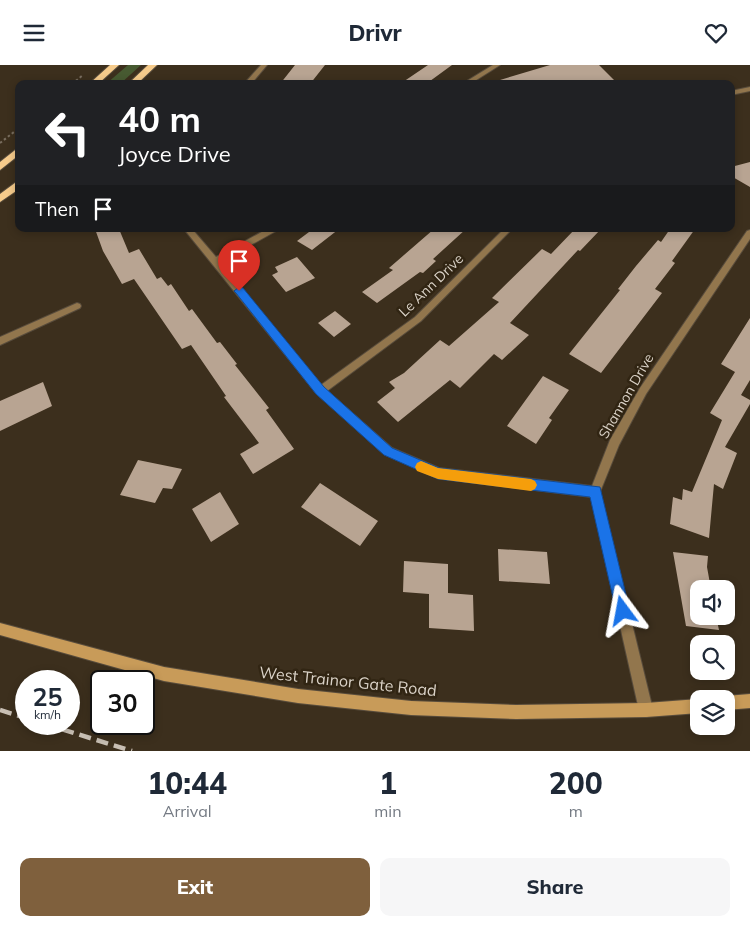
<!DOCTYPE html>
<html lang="en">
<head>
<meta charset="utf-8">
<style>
	body { margin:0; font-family:Mulish,sans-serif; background:#f6f6f7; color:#1f2937; height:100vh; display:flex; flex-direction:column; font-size:19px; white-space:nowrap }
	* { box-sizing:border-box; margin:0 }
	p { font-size:16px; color:#747a83 }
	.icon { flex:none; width:28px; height:28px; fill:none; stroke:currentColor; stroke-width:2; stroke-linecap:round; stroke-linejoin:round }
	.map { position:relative; height:686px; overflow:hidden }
	.details { display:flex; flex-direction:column; background:#fff; flex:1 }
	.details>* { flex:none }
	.top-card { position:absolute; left:15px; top:15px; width:720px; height:152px; border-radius:10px; box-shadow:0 2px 8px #0003; background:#202124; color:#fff; overflow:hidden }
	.controls { position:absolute; left:690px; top:515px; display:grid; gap:10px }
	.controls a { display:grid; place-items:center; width:45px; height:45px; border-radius:10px; background:#fff; box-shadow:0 2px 8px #0003; font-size:25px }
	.speed { position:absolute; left:15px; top:605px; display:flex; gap:10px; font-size:25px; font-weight:700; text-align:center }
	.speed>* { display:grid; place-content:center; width:65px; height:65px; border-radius:50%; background:#fff; box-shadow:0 2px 8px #0003; line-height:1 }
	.speed small { font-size:12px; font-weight:400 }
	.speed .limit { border:2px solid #111; border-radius:8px; background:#fff; color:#111 }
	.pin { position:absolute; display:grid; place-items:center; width:42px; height:42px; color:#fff; margin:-51px -21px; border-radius:50% 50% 50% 0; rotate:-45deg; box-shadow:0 0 5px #0007 }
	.pin .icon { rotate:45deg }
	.me { position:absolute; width:55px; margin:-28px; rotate:347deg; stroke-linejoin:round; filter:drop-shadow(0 0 4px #0008) }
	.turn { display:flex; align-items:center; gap:18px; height:105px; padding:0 20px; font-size:22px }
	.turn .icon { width:65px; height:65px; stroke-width:2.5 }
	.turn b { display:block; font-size:35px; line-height:42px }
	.then { display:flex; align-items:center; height:48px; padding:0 20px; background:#0003; gap:10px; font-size:19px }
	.eta { display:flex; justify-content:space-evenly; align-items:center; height:85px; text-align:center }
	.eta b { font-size:30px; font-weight:800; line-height:35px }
	.button { display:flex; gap:10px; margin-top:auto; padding:10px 20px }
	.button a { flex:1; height:58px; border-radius:10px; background:#7f603d; color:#fff; font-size:20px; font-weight:800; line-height:58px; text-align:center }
	.button a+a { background:#f6f6f7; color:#1f2937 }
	header { display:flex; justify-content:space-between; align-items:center; height:65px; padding:0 20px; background:#fff; font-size:22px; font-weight:800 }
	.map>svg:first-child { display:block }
	.green { fill:#475a31 }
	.building { fill:#b8a492 }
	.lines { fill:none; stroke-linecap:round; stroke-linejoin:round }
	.minor-casing { stroke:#584c3c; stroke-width:2 }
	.secondary-casing { stroke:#584c3c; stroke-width:2 }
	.trunk-casing { stroke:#584c3c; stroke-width:2 }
	.path { stroke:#796e5f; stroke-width:2; stroke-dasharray:2.5 2.5; stroke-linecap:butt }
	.minor { fill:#92764d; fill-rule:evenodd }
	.secondary { fill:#c89b59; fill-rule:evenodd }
	.trunk { fill:#f6cb8b; fill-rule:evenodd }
	.rail { stroke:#c8bfb4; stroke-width:4.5; stroke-dasharray:12 6; stroke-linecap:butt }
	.route { fill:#1a73e8; stroke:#114b97 }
	.slow { fill:#f59e0b }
	.labels { text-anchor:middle; stroke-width:5; stroke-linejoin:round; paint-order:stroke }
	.street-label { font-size:14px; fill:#dad2c7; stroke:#312513 }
	.near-street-label { font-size:16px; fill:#dad2c7; stroke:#312513 }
</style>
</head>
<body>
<header><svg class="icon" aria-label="menu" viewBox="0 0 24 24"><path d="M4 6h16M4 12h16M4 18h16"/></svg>Drivr<svg class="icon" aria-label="heart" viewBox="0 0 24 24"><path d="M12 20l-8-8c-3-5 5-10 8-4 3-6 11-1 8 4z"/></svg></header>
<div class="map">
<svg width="750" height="686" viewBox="0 0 750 686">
	<rect width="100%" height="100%" fill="#3c2f1d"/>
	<path class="green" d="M128 0H141L120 19H106Z"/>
	<path class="building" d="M295 0H325L310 19H280Z
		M428 0H452L426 19H400Z
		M550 0H599L618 19H501L500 15Z
		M750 97V122L731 111V102Z
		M95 164H119L129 188 139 184 157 214 161 212 168 221 171 219 189 246 192 244 217 278 220 277 237 299 235 300 269 343 266 345 294 384 253 409 240 389 259 378 224 332 226 331 191 280 182 284 134 214 122 219 103 186Z
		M313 164H339L312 185 297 176Z
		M434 164H466L433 194 436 196 423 208 420 207 377 238 362 227 393 205 389 203Z
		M575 164H601L580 186 578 185 510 258 529 270 502 295 494 289 460 323 450 315 398 357 377 337 395 323 389 317 404 308 440 275 449 281 499 237 492 233 542 184 551 189Z
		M670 164H695L672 196 675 198 655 224 662 228 601 308 569 289 620 225 618 224 636 201 658 175 661 177Z
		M297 192 315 213 286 227 272 210 278 207 275 202Z
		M335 246 351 259 334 272 318 258Z
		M750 253V315L741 330 750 335V339L725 382 737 388 723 424 714 419 709 473 670 459 673 432 682 435 683 424 692 427 722 355 710 348 735 307 721 299Z
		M543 311 569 325 549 353 552 355 536 379 507 361Z
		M43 317 52 341 0 366V336Z
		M138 395 182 404 172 424 163 423 155 438 120 430Z
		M320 418 378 456 360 481 301 442Z
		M220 427 239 459 211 477 192 444Z
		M498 484 547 487 550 519 499 516Z
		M673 487 708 491 707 502 711 524H699V551H716L719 565 686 561Z
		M404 496 448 499V528L473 530 474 566 429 563V529L403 527Z"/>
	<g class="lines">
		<defs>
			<path id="minor" d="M261 0H267L251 19H244Z
				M493 0H500L470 19H462Z
				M750 22V26L731 30V26Z
				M184 164H192L216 192 267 164H277L276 166 220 197 321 320 415 252 504 164H512L421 256 327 326 392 383 439 403 592 421 610 375 640 323 747 166 750 165V174L646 329 619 380 600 427 653 645 651 650 646 652 641 650 639 645 591 432 438 413 384 389 317 329Z
				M77 238 80 239 81 241 80 243 0 280V272Z"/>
			<path id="secondary" d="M0 558 164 602 298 624 411 636 516 640 646 638 699 634V648L646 652 516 654 411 650 298 638 164 616 0 570Z
				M750 629V643L726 645V634H721L726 631Z"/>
			<path id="trunk" d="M110 0H119L98 19H89Z
				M148 0H157L137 19H128Z
				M19 82V90L0 105V97Z
				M19 115V124L0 137V129Z"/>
		</defs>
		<use href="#minor" class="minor-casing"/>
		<use href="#secondary" class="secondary-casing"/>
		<use href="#trunk" class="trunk-casing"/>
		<path class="path" d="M72 19 83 10
			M0 78 19 63"/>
		<use href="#minor" class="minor"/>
		<use href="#secondary" class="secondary"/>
		<use href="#trunk" class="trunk"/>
		<path class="rail" d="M0 645 26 653
			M45 659 132 686"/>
	</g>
	<path class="route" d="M239 222 243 223 324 322 392 383 439 403 600 422 630 546 628 551 623 553 618 551 616 546 590 432 438 414 384 390 316 329 236 228 234 226Z"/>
	<path class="slow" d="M421 396 438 403 531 414 535 416 537 420 535 424 531 426 438 414 417 406 415 402 417 398Z"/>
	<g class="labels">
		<g class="street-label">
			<text transform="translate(431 220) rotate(-44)" y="5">Le Ann Drive</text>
			<text transform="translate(626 331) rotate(-60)" y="5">Shannon Drive</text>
		</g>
		<g class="near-street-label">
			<text transform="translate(348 616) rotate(6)" y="6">West Trainor Gate Road</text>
		</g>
	</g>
</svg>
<div class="controls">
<a><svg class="icon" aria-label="sound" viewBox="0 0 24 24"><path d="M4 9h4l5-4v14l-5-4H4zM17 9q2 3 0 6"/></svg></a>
<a><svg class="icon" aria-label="search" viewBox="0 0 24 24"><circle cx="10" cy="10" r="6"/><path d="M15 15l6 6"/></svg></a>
<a><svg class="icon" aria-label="layers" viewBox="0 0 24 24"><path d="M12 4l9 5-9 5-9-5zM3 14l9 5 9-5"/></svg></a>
</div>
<div class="speed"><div>25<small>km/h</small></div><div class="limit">30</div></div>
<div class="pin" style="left:239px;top:226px;background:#d93025"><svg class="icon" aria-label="arrive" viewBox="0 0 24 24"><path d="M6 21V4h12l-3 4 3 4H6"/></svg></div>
<svg class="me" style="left:623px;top:546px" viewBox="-20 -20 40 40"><path d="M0-17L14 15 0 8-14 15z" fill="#1a73e8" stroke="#fff" stroke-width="4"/></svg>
<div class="top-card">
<div class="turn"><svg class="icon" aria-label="left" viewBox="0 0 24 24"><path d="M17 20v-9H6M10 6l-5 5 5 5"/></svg><div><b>40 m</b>Joyce Drive</div></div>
<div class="then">Then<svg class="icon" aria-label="arrive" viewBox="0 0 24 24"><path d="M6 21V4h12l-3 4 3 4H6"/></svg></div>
</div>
</div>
<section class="details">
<div class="eta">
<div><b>10:44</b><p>Arrival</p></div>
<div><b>1</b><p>min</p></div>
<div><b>200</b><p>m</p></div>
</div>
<div class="button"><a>Exit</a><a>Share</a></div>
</section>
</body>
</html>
